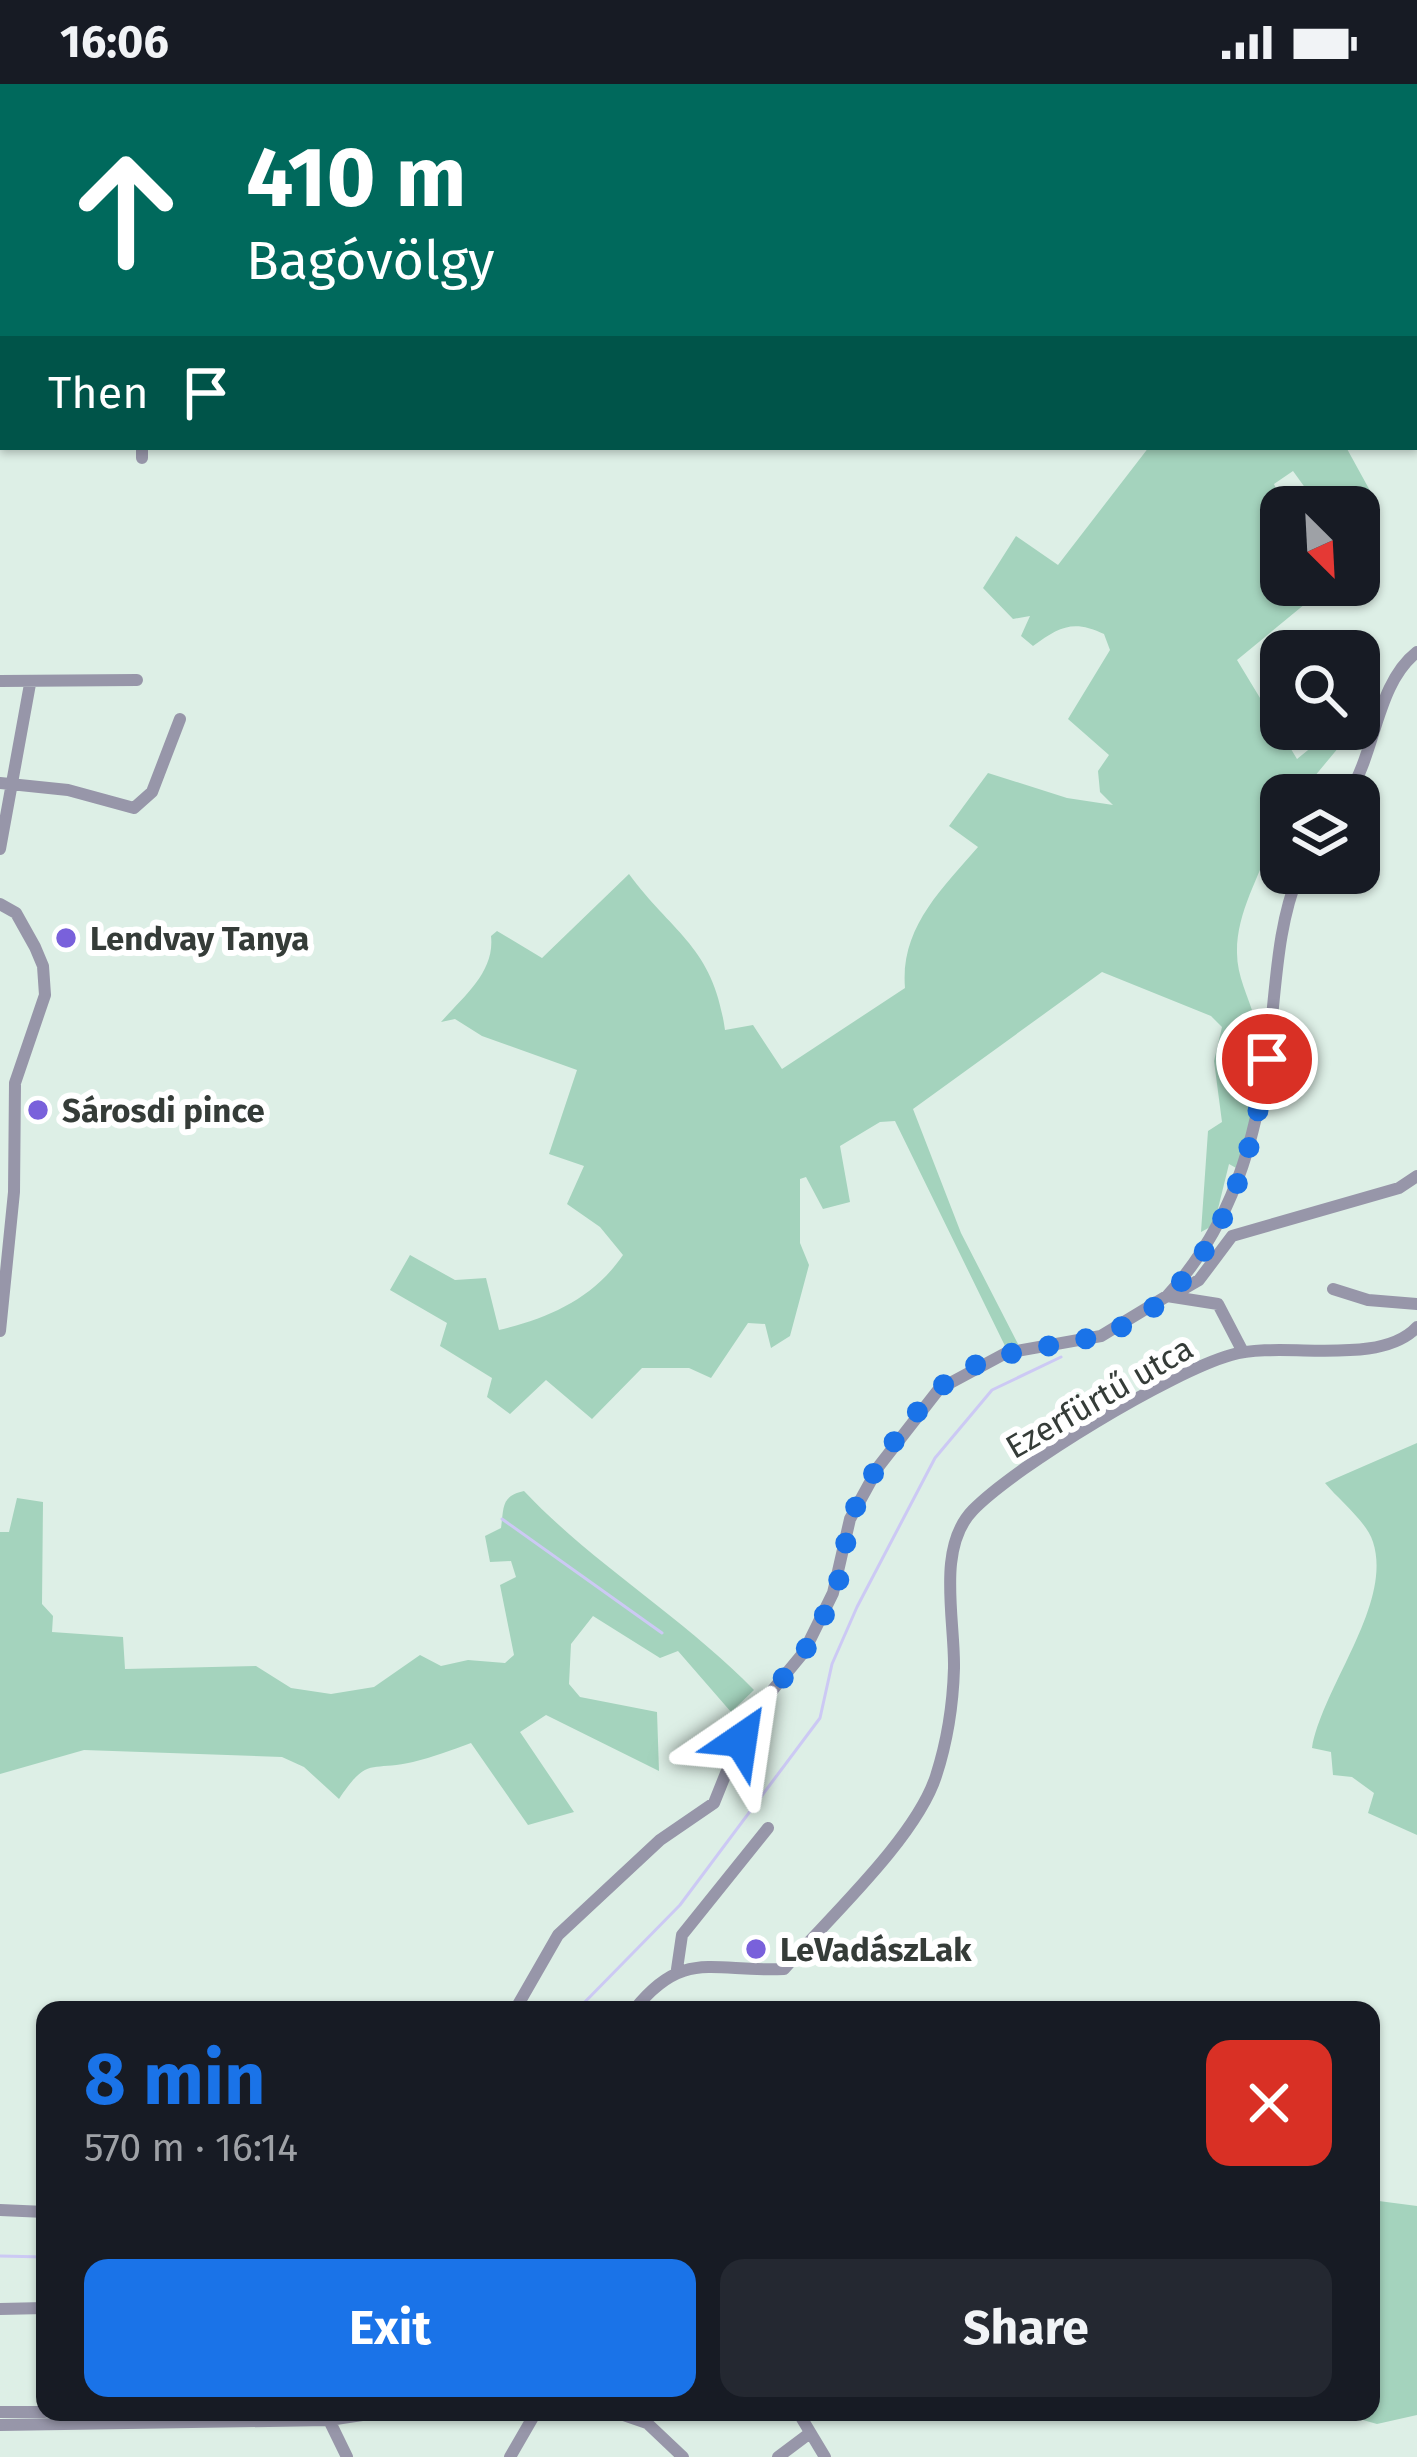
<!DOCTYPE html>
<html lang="en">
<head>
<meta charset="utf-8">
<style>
	body { margin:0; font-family:"Fira Sans",sans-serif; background:#242831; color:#f1f3f6; height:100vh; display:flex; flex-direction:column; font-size:45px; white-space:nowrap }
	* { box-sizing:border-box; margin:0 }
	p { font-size:39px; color:#9ea1a6 }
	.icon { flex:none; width:66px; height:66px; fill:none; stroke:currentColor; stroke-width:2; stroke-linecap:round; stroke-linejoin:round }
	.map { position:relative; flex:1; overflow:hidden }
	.drawer { position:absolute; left:36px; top:1917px; width:1344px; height:420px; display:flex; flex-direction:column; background:#171b24; border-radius:24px; box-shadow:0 3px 9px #0004 }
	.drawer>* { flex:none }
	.hud { position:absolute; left:0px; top:0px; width:1419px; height:366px; box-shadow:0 3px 9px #0004; background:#00695c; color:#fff; overflow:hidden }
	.needle { width:78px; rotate:156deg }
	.tools { position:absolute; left:1260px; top:402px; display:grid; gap:24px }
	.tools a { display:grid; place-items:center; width:120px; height:120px; border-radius:24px; background:#171b24; box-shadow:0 3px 9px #0004; font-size:60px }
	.pin { position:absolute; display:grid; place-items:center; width:102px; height:102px; color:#fff; margin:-51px; border:6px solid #fff; border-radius:50%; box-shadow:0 3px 12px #0007 }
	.me { position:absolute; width:132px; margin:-66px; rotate:32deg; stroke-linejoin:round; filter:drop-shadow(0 0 9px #0008) }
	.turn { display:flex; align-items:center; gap:42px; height:252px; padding:0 48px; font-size:54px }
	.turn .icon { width:156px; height:156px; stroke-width:2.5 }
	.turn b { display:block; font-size:84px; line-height:102px }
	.then { display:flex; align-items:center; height:114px; padding:0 48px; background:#0003; gap:24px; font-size:45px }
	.round { display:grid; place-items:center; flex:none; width:126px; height:126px; border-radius:24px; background:#242831 }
	.headline { display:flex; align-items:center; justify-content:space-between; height:204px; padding:0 48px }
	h1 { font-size:72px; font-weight:700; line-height:90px; color:#1a73e8 }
	.cta { display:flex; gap:24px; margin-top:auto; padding:24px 48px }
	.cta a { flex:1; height:138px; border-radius:24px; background:#1a73e8; color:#fff; font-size:48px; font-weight:700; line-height:138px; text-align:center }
	.cta a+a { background:#242831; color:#f1f3f6 }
	.status { display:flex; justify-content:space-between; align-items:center; height:84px; padding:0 60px; background:#171b24; direction:ltr }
	.status svg { height:33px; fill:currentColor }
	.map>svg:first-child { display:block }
	.green { fill:#a4d3bd }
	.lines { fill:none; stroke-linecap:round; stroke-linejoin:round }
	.stream { stroke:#ccc9f4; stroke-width:3 }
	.minor { stroke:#9796a9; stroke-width:12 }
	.route { stroke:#1a73e8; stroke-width:21; stroke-dasharray:0 37.8 }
	.poi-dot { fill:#7961db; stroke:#fff; stroke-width:4.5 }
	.labels { text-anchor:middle; stroke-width:12; stroke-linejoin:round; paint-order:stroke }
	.poi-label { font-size:33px; font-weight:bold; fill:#353c38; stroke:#fff; text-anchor:start }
	.street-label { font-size:33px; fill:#353c38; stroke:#fff }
</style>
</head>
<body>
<div class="status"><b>16:06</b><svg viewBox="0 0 49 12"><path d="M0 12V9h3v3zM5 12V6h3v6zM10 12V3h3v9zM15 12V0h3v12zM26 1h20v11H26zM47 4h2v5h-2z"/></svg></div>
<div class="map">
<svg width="1417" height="2373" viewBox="0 0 1417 2373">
	<rect width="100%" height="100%" fill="#ddefe6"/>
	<path class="green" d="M1149 363H1346L1374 414 1359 424 1319 423 1293 387 1274 400 1284 423 1281 501H1320L1322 506 1237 576 1297 675 1334 645H1354L1299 711H1281C1281 765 1236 813 1237 869 1237 897 1254 922 1258 949 1266 993 1249 1042 1238 1085L1229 1080 1214 1141 1201 1148 1208 1047 1222 1038 1214 977 1222 943 1211 932 1102 888 913 1025 961 1149 1018 1260 1006 1264 895 1037 880 1038 840 1062 850 1118 823 1125 806 1093 800 1095V1159L809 1181 790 1252 771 1264 765 1240 748 1239 711 1294 689 1284H642L592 1335 546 1296 510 1330 487 1313 492 1294 440 1262 447 1239 390 1206 410 1171 455 1196 486 1194 499 1246C549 1234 593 1215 623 1171L600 1143 567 1120 584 1082 549 1070 577 986 482 952 455 935 441 938C464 912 495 888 491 852L497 847 542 874 629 790C673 850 713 862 725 946L753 941 782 985 905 904C900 844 941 806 978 763L949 742 988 689 1067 714 1113 721 1100 708 1098 687 1109 671 1068 635 1110 566 1104 550C1073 535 1059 543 1033 562L1021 552 1030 532 1013 535 983 504 1016 452 1058 481Z
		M1417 1359V1751L1368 1729 1374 1709 1352 1693 1333 1691 1331 1668 1312 1664C1323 1602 1393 1520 1373 1458 1367 1438 1339 1416 1325 1399Z
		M524 1407C594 1481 683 1533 754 1606L731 1628 678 1567 660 1574 593 1532 571 1560 569 1600 580 1613 657 1628 659 1687 546 1631 520 1648 574 1728 528 1741 471 1659C452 1666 433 1673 413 1678 371 1688 368 1671 339 1715L304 1683 282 1673 84 1666 0 1690V1448H9L17 1414 43 1418 42 1520 53 1532 52 1548 123 1553 125 1585 256 1582 291 1604 331 1610 374 1603 420 1571 441 1582 468 1576 505 1579 514 1571 500 1501 516 1493 511 1477 490 1478 485 1452 501 1444C504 1423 501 1412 524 1407Z
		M1371 2116 1417 2122V2331L1377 2340 1335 2328H1371Z"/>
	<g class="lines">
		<path class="stream" d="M502 1435 662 1549
			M577 1926 680 1821 820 1634 832 1580 857 1523 935 1374 992 1306 1061 1273
			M0 2172 45 2173"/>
		<path class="minor" d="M552 0 556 3
			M1413 0 1415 3
			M194 3 196 0
			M0 129 3 128
			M0 326H3
			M142 363V374
			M0 597 137 596
			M0 699 68 706 134 724 152 708 180 635
			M1348 711C1376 668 1376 600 1417 568
			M0 765 30 600
			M0 820 16 829 35 863 43 882 45 911 15 999 14 1108 0 1247
			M1333 1205 1368 1216 1417 1220
			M1180 1207 1199 1196 1232 1152 1399 1104 1417 1092
			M1167 1212C1239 1134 1261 1037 1272 933 1277 884 1280 835 1299 789
			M677 1885 682 1851 768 1744
			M515 1926 558 1851 660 1756 714 1719 747 1637 804 1568 833 1509 850 1435 879 1382 939 1305 1006 1269 1101 1252 1167 1212 1218 1220 1243 1268
			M634 1926C684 1863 714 1889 784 1885 828 1835 916 1754 936 1692 947 1658 953 1620 954 1584 955 1535 936 1464 973 1426 1017 1381 1171 1288 1231 1271 1282 1256 1379 1284 1417 1243
			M0 2126 45 2128
			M0 2225 45 2224
			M0 2328H45
			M93 2328 166 2329 180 2336
			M615 2328 647 2339 683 2373
			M798 2328 825 2373
			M328 2334 347 2373
			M0 2341 329 2336 382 2328
			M510 2373 536 2328
			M778 2373 810 2349"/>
	</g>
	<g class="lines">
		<path class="route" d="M741 1656C752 1621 783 1599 804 1568 819 1544 835 1512 842 1485 847 1468 844 1448 852 1431 871 1388 905 1337 940 1304 978 1268 1036 1266 1085 1255 1209 1228 1252 1084 1267 975"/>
	</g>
	<g class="poi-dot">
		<circle cx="66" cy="854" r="12"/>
		<circle cx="38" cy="1026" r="12"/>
		<circle cx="756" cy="1865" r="12"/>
	</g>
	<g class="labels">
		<g class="poi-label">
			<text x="90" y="866">Lendvay Tanya</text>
			<text x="62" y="1038">Sárosdi pince</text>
			<text x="780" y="1877">LeVadászLak</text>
		</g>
		<g class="street-label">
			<text transform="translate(1099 1313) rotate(-30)" y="12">Ezerfürtű utca</text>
		</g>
	</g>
</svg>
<div class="tools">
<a><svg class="needle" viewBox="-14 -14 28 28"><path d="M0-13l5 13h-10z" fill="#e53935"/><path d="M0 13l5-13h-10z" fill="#9ea1a6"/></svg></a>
<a><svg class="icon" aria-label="search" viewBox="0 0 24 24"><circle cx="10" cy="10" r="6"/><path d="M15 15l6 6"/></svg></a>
<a><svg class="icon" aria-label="layers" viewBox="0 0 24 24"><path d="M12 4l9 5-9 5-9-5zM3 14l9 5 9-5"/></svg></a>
</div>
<div class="pin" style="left:1267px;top:975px;background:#d93025"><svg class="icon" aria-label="arrive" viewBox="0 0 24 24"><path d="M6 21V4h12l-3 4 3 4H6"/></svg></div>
<svg class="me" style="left:741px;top:1656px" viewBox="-20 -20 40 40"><path d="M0-17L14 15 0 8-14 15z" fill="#1a73e8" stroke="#fff" stroke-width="4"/></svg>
<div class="hud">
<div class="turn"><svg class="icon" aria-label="ahead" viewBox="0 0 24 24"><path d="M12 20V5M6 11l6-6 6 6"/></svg><div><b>410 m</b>Bagóvölgy</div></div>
<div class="then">Then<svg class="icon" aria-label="arrive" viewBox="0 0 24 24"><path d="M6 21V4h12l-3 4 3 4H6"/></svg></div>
</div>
<section class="drawer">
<div class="headline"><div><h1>8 min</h1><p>570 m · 16:14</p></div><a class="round" style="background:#d93025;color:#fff"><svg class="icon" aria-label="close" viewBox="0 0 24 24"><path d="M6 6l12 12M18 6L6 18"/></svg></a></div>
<div class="cta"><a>Exit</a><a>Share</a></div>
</section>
</div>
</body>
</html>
